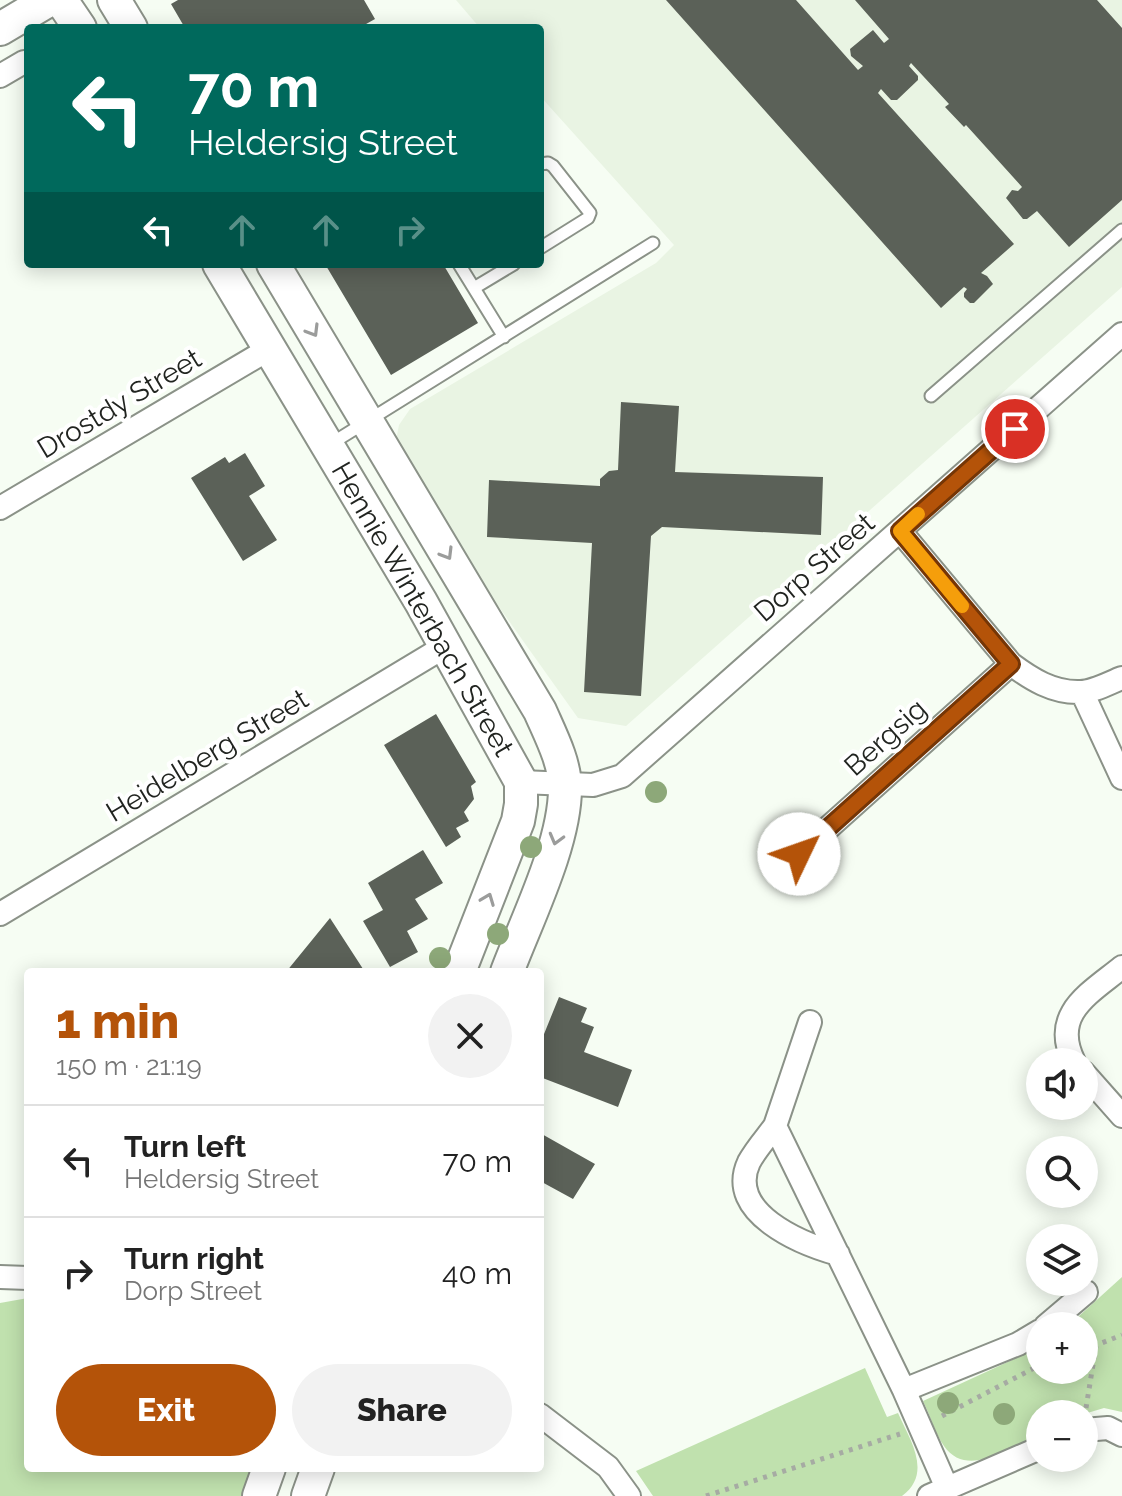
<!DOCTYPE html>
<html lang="en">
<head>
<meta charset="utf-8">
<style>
	body { margin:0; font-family:Raleway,sans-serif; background:#f2f2f2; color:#222; height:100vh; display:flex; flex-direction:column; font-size:30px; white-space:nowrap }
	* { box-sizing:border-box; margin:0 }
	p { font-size:26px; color:#767676 }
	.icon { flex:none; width:44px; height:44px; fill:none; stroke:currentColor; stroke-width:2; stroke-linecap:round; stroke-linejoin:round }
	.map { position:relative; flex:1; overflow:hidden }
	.side { position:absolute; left:24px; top:968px; width:520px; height:504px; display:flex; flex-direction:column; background:#fff; border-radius:8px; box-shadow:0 4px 20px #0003 }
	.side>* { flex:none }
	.top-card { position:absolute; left:24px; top:24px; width:520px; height:244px; border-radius:8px; box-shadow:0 4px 20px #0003; background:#00695c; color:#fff; overflow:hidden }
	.controls { position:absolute; left:1026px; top:1048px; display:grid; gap:16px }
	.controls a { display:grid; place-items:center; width:72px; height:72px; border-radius:50%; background:#fff; box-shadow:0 4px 20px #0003; font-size:40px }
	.pin { position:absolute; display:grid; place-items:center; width:68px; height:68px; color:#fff; margin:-34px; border:4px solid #fff; border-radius:50%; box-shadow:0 2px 8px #0007 }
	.me { position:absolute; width:88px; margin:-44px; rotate:48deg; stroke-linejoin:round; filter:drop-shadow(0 0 6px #0008) }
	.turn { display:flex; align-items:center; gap:28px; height:168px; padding:0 32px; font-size:36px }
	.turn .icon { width:104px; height:104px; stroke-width:2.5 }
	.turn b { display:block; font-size:56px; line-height:68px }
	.lanes { display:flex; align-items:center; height:76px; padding:0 32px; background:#0003; justify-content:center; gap:40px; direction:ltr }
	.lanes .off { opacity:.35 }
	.round { display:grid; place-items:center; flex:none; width:84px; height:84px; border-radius:42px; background:#f2f2f2 }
	.headline { display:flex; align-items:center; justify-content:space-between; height:136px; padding:0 32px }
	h1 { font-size:48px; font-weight:800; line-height:60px; color:#b45309 }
	.button { display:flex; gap:16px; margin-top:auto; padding:16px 32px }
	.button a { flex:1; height:92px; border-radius:48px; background:#b45309; color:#fff; font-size:32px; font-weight:800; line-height:92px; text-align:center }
	.button a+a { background:#f2f2f2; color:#222 }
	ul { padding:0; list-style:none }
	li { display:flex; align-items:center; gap:24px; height:112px; padding:0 32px; border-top:2px solid #e0e0e0 }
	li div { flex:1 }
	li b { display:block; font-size:30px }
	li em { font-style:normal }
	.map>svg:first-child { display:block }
	.built { fill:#e9f4e3 }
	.green { fill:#c0e1ae }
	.building { fill:#5b6158 }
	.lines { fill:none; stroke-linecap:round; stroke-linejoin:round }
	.lane-casing { stroke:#8b9288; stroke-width:15 }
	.street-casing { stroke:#8b9288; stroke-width:26 }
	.secondary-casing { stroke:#8b9288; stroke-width:36 }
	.path { stroke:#a6aba3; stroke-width:5; stroke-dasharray:4 6; stroke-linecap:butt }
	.lane { stroke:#fff; stroke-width:11 }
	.street { stroke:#fff; stroke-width:22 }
	.secondary { stroke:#fff; stroke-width:32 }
	.tree { fill:#8da879 }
	.oneway { stroke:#9b9c9b }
	.route-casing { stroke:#753606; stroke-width:20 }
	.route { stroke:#b45309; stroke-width:14 }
	.slow { stroke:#f59e0b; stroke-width:14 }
	.labels { text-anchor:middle; stroke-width:8; stroke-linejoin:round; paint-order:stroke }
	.street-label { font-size:28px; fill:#212420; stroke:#fff }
</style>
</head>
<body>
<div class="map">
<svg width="1122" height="1496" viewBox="0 0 1122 1496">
	<rect width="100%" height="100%" fill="#f6fdf3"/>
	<path class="built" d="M456 0H1122V287L626 726 578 718 457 548 396 440 399 425 410 409 656 263 674 245 540 96V28H480Z"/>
	<path class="green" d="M1122 1277V1412L1104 1408 1084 1414H1040V1434C1014 1446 967 1480 944 1446 935 1433 930 1415 923 1401L1040 1347V1370H1084V1326H1068Z
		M28 1298V1468H253L243 1496H0V1303Z
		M865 1368 887 1417 898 1413C910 1440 933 1473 902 1496H653L636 1471Z"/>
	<path class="building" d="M178 0H364L375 19 359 28H185L171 4Z
		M666 0H796L858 70 863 66 851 56 850 49 873 30 884 43 889 39 855 0H1097L1122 28V200L1069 247 1037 211 1027 219H1023L1006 198 1012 190 1018 191 1022 187 966 125 964 127 945 107 949 104 911 63 909 66 918 76V80L897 100H891L881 89 878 93 1014 244 981 273 987 276 993 284 974 303H970L964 297V293L967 289 964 287 941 308Z
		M325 264H443L478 323 391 375Z
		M621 402 679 406 675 472 823 477 821 535 662 527 651 536 641 696 584 692 592 543 487 537 489 480 600 486V479L609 471 618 470Z
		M245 453 265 486 249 496 277 540 243 561 191 478 225 457 229 463Z
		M436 714 476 782 471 786 474 799 464 812 469 821 456 828 461 837 446 847 384 745Z
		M423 850 443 883 415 899 428 919 407 931 418 952 390 967 363 921 383 910 368 883Z
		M330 918 365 972H286Z
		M559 997 587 1008 581 1022 594 1027 584 1052 632 1070 618 1107 540 1077V1044Z
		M540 1133 595 1164 573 1199 540 1181Z"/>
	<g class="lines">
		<defs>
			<path id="lane" d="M540 164 548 163 553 166 590 213 588 218 540 248
				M459 264 504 337
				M474 288 514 264
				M931 396 1122 230
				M329 445 653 243"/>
			<path id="street" d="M0 76 24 62
				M0 508 269 349
				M900 531 1011 664C1031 679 1053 693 1080 692 1093 692 1109 683 1122 678
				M1082 692 1122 778
				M521 782 593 785 622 776 1122 334
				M799 854 1011 664
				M0 914 444 647
				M810 1022 775 1126 904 1390 947 1488
				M1074 1062C1050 1014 1089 994 1122 967
				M1084 1073 1122 1116
				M775 1126C767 1137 756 1149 749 1162 725 1213 802 1244 838 1254
				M0 1277 28 1278
				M1046 1326 1086 1292
				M904 1390 1018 1344 1040 1331
				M540 1415 608 1467 629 1496
				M1084 1430 1108 1428 1122 1435
				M929 1496 1040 1448"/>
			<path id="secondary" d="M61 0 80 28
				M114 0 131 28
				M0 29 49 0
				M219 264 421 602 521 782V804L518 821 459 972
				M273 264 540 711C550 734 565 762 565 788 565 844 527 919 507 972
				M259 1496 269 1468
				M308 1496 318 1468"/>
		</defs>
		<use href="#lane" class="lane-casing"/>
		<use href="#street" class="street-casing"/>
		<use href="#secondary" class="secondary-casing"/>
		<path class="path" d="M1084 1350 1122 1335
			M1086 1408 1096 1346
			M942 1416 1040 1365
			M706 1496 900 1434"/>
		<use href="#lane" class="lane"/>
		<use href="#street" class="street"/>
		<use href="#secondary" class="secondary"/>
	</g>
	<g class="tree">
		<circle cx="656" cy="792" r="11"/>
		<circle cx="531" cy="847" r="11"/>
		<circle cx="498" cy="934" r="11"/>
		<circle cx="440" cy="958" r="11"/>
		<circle cx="948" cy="1403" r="11"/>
		<circle cx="1004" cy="1414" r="11"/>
	</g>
	<defs><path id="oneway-chevron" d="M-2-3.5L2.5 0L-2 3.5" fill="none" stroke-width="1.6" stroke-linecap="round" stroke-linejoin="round" transform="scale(2)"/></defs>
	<g class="oneway">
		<use href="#oneway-chevron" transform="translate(313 331) rotate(59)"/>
		<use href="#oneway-chevron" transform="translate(447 554) rotate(59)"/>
		<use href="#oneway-chevron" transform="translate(556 839) rotate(105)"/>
		<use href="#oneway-chevron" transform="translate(488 899) rotate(-69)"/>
	</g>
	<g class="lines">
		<defs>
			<path id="route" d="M799 854 1011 664 900 531 1015 429"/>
		</defs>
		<use href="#route" class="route-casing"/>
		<use href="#route" class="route"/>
		<path class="slow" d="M918 514 900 531 962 606"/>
	</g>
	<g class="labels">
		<g class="street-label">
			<text transform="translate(119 403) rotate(-31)" y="10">Drostdy Street</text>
			<text transform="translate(814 567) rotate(-41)" y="10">Dorp Street</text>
			<text transform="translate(423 609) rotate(60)" y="10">Hennie Winterbach Street</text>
			<text transform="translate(885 737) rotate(-42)" y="10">Bergsig</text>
			<text transform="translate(207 755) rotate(-31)" y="10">Heidelberg Street</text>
		</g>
	</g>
</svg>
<div class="controls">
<a><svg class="icon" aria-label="sound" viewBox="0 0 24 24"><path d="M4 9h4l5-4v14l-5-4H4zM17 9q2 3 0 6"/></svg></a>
<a><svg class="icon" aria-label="search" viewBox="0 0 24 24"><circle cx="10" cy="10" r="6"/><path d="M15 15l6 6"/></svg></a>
<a><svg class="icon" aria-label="layers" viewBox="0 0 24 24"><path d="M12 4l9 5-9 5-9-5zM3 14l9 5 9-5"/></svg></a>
<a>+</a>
<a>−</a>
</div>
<div class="pin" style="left:1015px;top:429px;background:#d93025"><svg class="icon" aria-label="arrive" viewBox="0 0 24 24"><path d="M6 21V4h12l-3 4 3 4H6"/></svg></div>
<svg class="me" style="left:799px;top:854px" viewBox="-20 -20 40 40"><circle r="19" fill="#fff"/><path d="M0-13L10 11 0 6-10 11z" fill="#b45309"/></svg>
<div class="top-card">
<div class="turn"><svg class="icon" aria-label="left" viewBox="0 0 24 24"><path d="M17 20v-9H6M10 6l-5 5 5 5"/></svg><div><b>70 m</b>Heldersig Street</div></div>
<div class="lanes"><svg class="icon" aria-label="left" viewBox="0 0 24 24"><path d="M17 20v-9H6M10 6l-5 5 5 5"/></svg><svg class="icon off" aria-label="ahead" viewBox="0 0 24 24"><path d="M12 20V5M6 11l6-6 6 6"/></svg><svg class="icon off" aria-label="ahead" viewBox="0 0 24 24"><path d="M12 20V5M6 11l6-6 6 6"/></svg><svg class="icon off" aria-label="right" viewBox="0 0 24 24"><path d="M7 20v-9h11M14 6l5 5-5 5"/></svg></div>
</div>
<section class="side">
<div class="headline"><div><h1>1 min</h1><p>150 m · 21:19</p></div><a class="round"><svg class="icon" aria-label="close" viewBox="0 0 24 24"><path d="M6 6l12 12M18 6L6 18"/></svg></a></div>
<ul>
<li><svg class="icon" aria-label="left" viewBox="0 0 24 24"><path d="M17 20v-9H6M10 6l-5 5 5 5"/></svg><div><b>Turn left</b><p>Heldersig Street</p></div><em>70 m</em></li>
<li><svg class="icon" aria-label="right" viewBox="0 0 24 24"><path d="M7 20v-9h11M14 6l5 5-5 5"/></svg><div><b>Turn right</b><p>Dorp Street</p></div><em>40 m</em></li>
</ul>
<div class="button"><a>Exit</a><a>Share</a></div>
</section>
</div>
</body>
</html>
